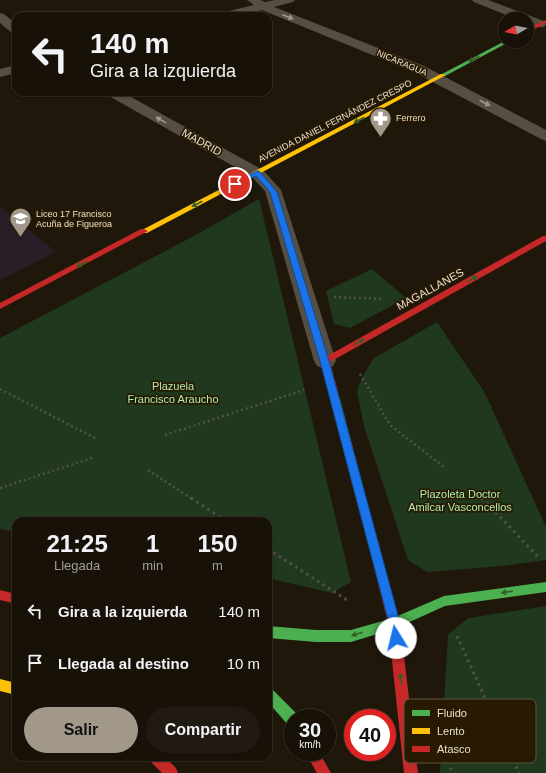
<!DOCTYPE html>
<html lang="es">
<head>
<meta charset="utf-8">
<style>
	body { margin:0; font-family:Arial,sans-serif; background:#201a12; color:#f1f3f6; height:100vh; display:flex; flex-direction:column; font-size:15px; white-space:nowrap }
	* { box-sizing:border-box; margin:0 }
	p { font-size:13px; color:#9e9d9c }
	.icon { flex:none; width:22px; height:22px; fill:none; stroke:currentColor; stroke-width:2; stroke-linecap:round; stroke-linejoin:round }
	.map { position:relative; flex:1; overflow:hidden }
	.sheet { position:absolute; left:12px; top:517px; width:260px; height:244px; display:flex; flex-direction:column; background:#171108; border-radius:12px; box-shadow:0 1px 3px #0004,0 0 0 1px #363129 }
	.sheet>* { flex:none }
	.top-card { position:absolute; left:12px; top:12px; width:260px; height:84px; border-radius:12px; box-shadow:0 1px 3px #0004,0 0 0 1px #363129; background:#171108; color:#f1f3f6; overflow:hidden }
	.needle { width:26px; rotate:260deg }
	.buttons { position:absolute; left:498px; top:12px; display:grid; gap:8px }
	.buttons a { display:grid; place-items:center; width:36px; height:36px; border-radius:50%; background:#171108; box-shadow:0 1px 3px #0004,0 0 0 1px #363129; font-size:20px }
	.speed { position:absolute; left:284px; top:709px; display:flex; gap:8px; font-size:20px; font-weight:700; text-align:center }
	.speed>* { display:grid; place-content:center; width:52px; height:52px; border-radius:50%; background:#171108; box-shadow:0 1px 3px #0004,0 0 0 1px #363129; line-height:1 }
	.speed small { font-size:10px; font-weight:400 }
	.speed .limit { border:6px solid #d22; background:#fff; color:#111 }
	.pin { position:absolute; display:grid; place-items:center; width:34px; height:34px; color:#fff; margin:-17px; border:2px solid #fff; border-radius:50%; box-shadow:0 1px 4px #0007 }
	.me { position:absolute; width:44px; margin:-22px; rotate:351deg; stroke-linejoin:round; filter:drop-shadow(0 0 3px #0008) }
	.turn { display:flex; align-items:center; gap:14px; height:84px; padding:0 12px; font-size:18px }
	.turn .icon { width:52px; height:52px; stroke-width:2.5 }
	.turn b { display:block; font-size:28px; line-height:34px }
	.eta { display:flex; justify-content:space-evenly; align-items:center; height:68px; text-align:center }
	.eta b { font-size:24px; font-weight:700; line-height:28px }
	.action { display:flex; gap:8px; margin-top:auto; padding:8px 12px }
	.action a { flex:1; height:46px; border-radius:24px; background:#a19889; color:#111; font-size:16px; font-weight:700; line-height:46px; text-align:center }
	.action a+a { background:#201a12; color:#f1f3f6 }
	ul { padding:0; list-style:none }
	li { display:flex; align-items:center; gap:12px; height:52px; padding:0 12px }
	li div { flex:1 }
	li b { display:block; font-size:15px }
	li em { font-style:normal }
	.map>svg:first-child { display:block }
	.education { fill:#291e27 }
	.green { fill:#1f381e }
	.lines { fill:none; stroke-linecap:round; stroke-linejoin:round }
	.path-far1 { stroke:#554f46; stroke-width:2.5; stroke-dasharray:2 3; stroke-linecap:butt }
	.path { stroke:#554f46; stroke-width:3; stroke-dasharray:2.5 4; stroke-linecap:butt }
	.street { fill:#554f43; fill-rule:evenodd }
	.fast { fill:#4caf50; fill-rule:evenodd }
	.slow { fill:#ffc107; fill-rule:evenodd }
	.jam { fill:#c62828; fill-rule:evenodd }
	.oneway { fill:#9e9688 }
	.oneway2 { fill:#385d25 }
	.route { fill:#1a73e8; stroke:#114b97 }
	.labels { text-anchor:middle; stroke-width:3.5; stroke-linejoin:round; paint-order:stroke }
	.far-street-label { font-size:9px; fill:#e7dece; stroke:#281a01 }
	.far-poi-label { font-size:9px; fill:#e7dece; stroke:#281a01; text-anchor:start }
	.street-label { font-size:11px; fill:#e7dece; stroke:#281a01 }
	.park-label { font-size:11px; fill:#adedaf; stroke:#281a01 }
	.key { fill:#281a01; stroke:#61553e; stroke-width:1 }
	.key-label { font-size:11px; fill:#e7dece }
</style>
</head>
<body>
<div class="map">
<svg width="546" height="773" viewBox="0 0 546 773">
	<rect width="100%" height="100%" fill="#1f170a"/>
	<path class="education" d="M0 206 56 252 0 280Z"/>
	<path class="green" d="M259 199 351 582 332 593 268 578V521H16V532L0 529V338L192 237Z
		M372 269 406 298 350 328 334 324 326 291Z
		M437 322 485 393 546 527V560L503 566 427 572 408 560 364 426 357 392 362 377 374 358Z
		M546 606V773H440L448 634 469 618Z"/>
	<g class="lines">
		<path class="path-far1" d="M334 297 383 299
			M360 374 390 425 444 467
			M0 389 97 439
			M165 435 304 390
			M148 470 192 499
			M0 488 95 457
			M479 495 483 499"/>
		<path class="path" d="M191 498 226 521
			M482 498 538 557
			M268 549 347 600
			M457 636 519 773
			M450 768 455 773"/>
		<path class="street" d="M247 0H261L265 2 275 0H295L293 2 274 7 424 66 546 130V141L541 139 414 72 262 10 239 16H219L221 13 254 5Z
			M472 0H488L544 21 546 24 544 27C538 28 533 25 527 23V19H516L474 2Z
			M0 13 4 14 16 24V34L12 33 0 23Z
			M16 65V73L0 77V69Z
			M105 92H122L263 170 281 190 336 361 333 366 325 369 317 366 314 361 265 191 251 176 107 95Z"/>
		<path class="fast" d="M505 41H511L445 76 440 75Z
			M335 396 338 397 340 399 383 563 382 566 378 568 374 566 373 563 330 399 332 397Z
			M546 582V592L445 606 394 629 351 642H316L268 638V626L316 630H351L393 618 444 596Z
			M268 687 272 689 298 715 299 718H293V726L288 725 268 702Z"/>
		<path class="slow" d="M441 74 446 75 147 233H144L140 231Z
			M0 679 16 683V695L0 691Z"/>
		<path class="jam" d="M546 20V23L527 33V29Z
			M141 229H144L148 231 0 309V303Z
			M543 236H546V241L330 362 340 399 338 401H332L321 361 322 359Z
			M378 558 382 560 383 563 400 623 418 773H404L388 623 373 563 374 560Z
			M0 590 16 594V604L0 600Z
			M305 752H319L331 773H317Z
			M149 757H165L176 768 178 773H162L151 762Z"/>
	</g>
	<defs><path id="oneway-solid" d="M-6-.8H1V-3.2L6.5 0L1 3.2V.8H-6Z"/></defs>
	<g class="oneway">
		<use href="#oneway-solid" transform="translate(288 17) rotate(21)"/>
		<use href="#oneway-solid" transform="translate(485 103) rotate(28)"/>
		<use href="#oneway-solid" transform="translate(161 120) rotate(-151)"/>
	</g>
	<g class="oneway2">
		<use href="#oneway-solid" transform="translate(474 59) rotate(152)"/>
		<use href="#oneway-solid" transform="translate(359 120) rotate(152)"/>
		<use href="#oneway-solid" transform="translate(197 204) rotate(153)"/>
		<use href="#oneway-solid" transform="translate(82 264) rotate(153)"/>
		<use href="#oneway-solid" transform="translate(472 279) rotate(-29)"/>
		<use href="#oneway-solid" transform="translate(359 342) rotate(-29)"/>
		<use href="#oneway-solid" transform="translate(507 592) rotate(172)"/>
		<use href="#oneway-solid" transform="translate(357 634) rotate(164)"/>
		<use href="#oneway-solid" transform="translate(401 679) rotate(-96)"/>
	</g>
	<path class="route" d="M257 171H259L277 192 329 361 400 623 402 638 400 642 396 644 392 642 389 623 320 361 270 192 256 176 237 185 231 184Z"/>
	<defs>
		<symbol id="pharmacy-pin" viewBox="-11 -11 22 30"><path d="M0 17L-7.5 6A9.5 9.5 0 1 1 7.5 6Z" fill="#a19889" stroke="#281a01"/><path d="M-2-6h4v4h4v4h-4v4h-4v-4h-4v-4h4Z" fill="#fff"/></symbol>
		<symbol id="school-pin" viewBox="-11 -11 22 30"><path d="M0 17L-7.5 6A9.5 9.5 0 1 1 7.5 6Z" fill="#a19889" stroke="#281a01"/><path d="M0-5L7-2L0 1L-7-2ZM-4 1L0 2.5L4 1V4Q0 6-4 4Z" fill="#fff"/></symbol>
	</defs>
	<g fill-rule="evenodd">
		<use href="#pharmacy-pin" x="368" y="106" width="25" height="34"/>
		<use href="#school-pin" x="8" y="206" width="25" height="34"/>
	</g>
	<g class="labels">
		<g class="far-street-label">
			<text transform="translate(402 63) rotate(23)" y="3">NICARAGUA</text>
			<text transform="translate(335 121) rotate(-27)" y="3">AVENIDA DANIEL FERNÁNDEZ CRESPO</text>
		</g>
		<g class="far-poi-label">
			<text x="396" y="121">Ferrero</text>
			<text x="36" y="217">Liceo 17 Francisco<tspan x="36" dy="10">Acuña de Figueroa</tspan></text>
		</g>
		<g class="street-label">
			<text transform="translate(202 142) rotate(29)" y="4">MADRID</text>
			<text transform="translate(430 289) rotate(-29)" y="4">MAGALLANES</text>
		</g>
		<g class="park-label">
			<text x="173" y="390">Plazuela<tspan x="173" dy="13">Francisco Araucho</tspan></text>
			<text x="460" y="498">Plazoleta Doctor<tspan x="460" dy="13">Amilcar Vasconcellos</tspan></text>
		</g>
	</g>
	<rect x="404" y="699" width="132" height="64" rx="6" class="key"/>
	<rect x="412" y="710" width="18" height="6" fill="#4caf50"/>
	<rect x="412" y="728" width="18" height="6" fill="#ffc107"/>
	<rect x="412" y="746" width="18" height="6" fill="#c62828"/>
	<g class="key-label">
		<text x="437" y="717">Fluido</text>
		<text x="437" y="735">Lento</text>
		<text x="437" y="753">Atasco</text>
	</g>
</svg>
<div class="buttons">
<a><svg class="needle" viewBox="-14 -14 28 28"><path d="M0-13l5 13h-10z" fill="#e53935"/><path d="M0 13l5-13h-10z" fill="#9e9d9c"/></svg></a>
</div>
<div class="speed"><div>30<small>km/h</small></div><div class="limit">40</div></div>
<div class="pin" style="left:235px;top:184px;background:#d93025"><svg class="icon" aria-label="arrive" viewBox="0 0 24 24"><path d="M6 21V4h12l-3 4 3 4H6"/></svg></div>
<svg class="me" style="left:396px;top:638px" viewBox="-20 -20 40 40"><circle r="19" fill="#fff"/><path d="M0-13L10 11 0 6-10 11z" fill="#1a73e8"/></svg>
<div class="top-card">
<div class="turn"><svg class="icon" aria-label="left" viewBox="0 0 24 24"><path d="M17 20v-9H6M10 6l-5 5 5 5"/></svg><div><b>140 m</b>Gira a la izquierda</div></div>
</div>
<section class="sheet">
<div class="eta">
<div><b>21:25</b><p>Llegada</p></div>
<div><b>1</b><p>min</p></div>
<div><b>150</b><p>m</p></div>
</div>
<ul>
<li><svg class="icon" aria-label="left" viewBox="0 0 24 24"><path d="M17 20v-9H6M10 6l-5 5 5 5"/></svg><div><b>Gira a la izquierda</b></div><em>140 m</em></li>
<li><svg class="icon" aria-label="arrive" viewBox="0 0 24 24"><path d="M6 21V4h12l-3 4 3 4H6"/></svg><div><b>Llegada al destino</b></div><em>10 m</em></li>
</ul>
<div class="action"><a>Salir</a><a>Compartir</a></div>
</section>
</div>
</body>
</html>
